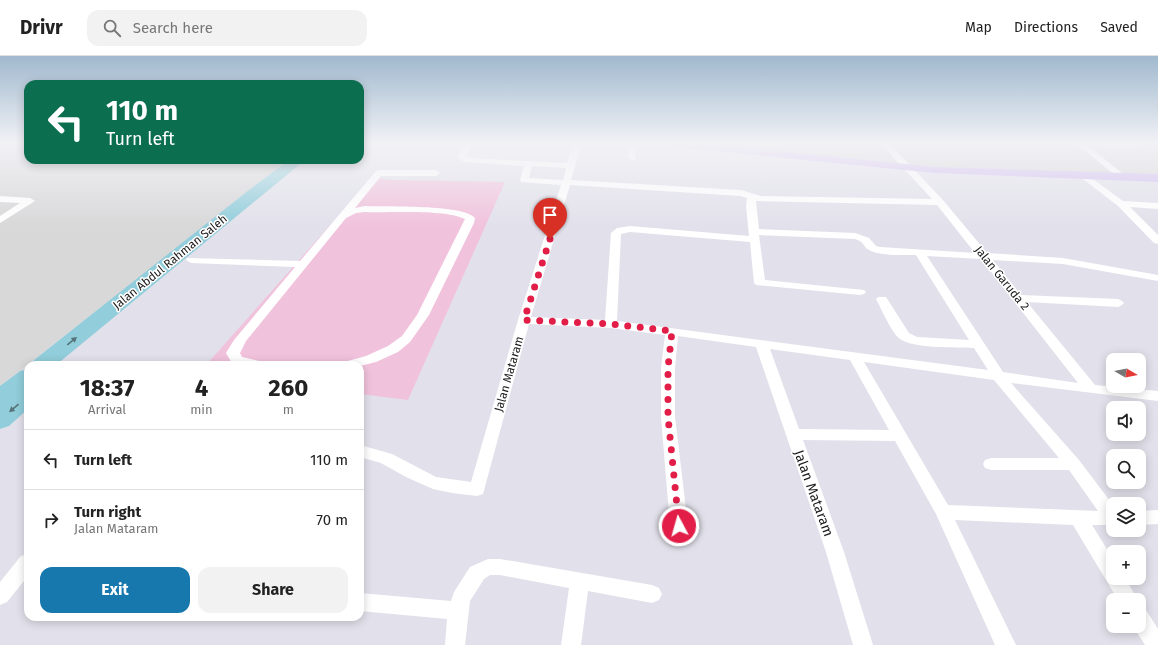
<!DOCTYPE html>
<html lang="en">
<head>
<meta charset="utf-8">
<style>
	body { margin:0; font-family:"Fira Sans",sans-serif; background:#f2f2f2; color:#222; height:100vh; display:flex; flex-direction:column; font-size:15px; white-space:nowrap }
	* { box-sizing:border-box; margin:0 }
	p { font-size:13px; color:#767676 }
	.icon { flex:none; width:22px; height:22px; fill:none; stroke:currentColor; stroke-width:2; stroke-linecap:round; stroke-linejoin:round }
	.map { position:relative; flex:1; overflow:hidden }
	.sheet { position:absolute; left:24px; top:305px; width:340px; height:260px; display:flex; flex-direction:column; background:#fff; border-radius:12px; box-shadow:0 2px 10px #0003 }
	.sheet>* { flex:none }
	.guide { position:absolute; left:24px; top:24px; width:340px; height:84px; border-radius:12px; box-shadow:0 2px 10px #0003; background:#0b6e4f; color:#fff; overflow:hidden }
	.needle { width:26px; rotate:99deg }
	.tools { position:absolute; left:1106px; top:297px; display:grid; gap:8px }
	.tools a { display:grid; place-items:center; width:40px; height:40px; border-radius:8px; background:#fff; box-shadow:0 2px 10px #0003; font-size:20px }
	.pin { position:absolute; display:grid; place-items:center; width:34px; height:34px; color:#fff; margin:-41px -17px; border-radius:50% 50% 50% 0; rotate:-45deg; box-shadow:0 0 4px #0007 }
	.pin .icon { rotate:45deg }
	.me { position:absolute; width:44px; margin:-22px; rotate:354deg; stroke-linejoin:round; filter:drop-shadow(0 0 3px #0008) }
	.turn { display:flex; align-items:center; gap:14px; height:84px; padding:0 16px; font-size:18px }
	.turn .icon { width:52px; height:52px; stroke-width:2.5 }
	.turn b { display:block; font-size:28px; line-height:34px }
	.eta { display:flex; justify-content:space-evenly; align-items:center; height:68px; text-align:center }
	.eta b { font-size:24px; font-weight:700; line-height:28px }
	.button { display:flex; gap:8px; margin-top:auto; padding:8px 16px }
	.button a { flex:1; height:46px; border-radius:12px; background:#1778ae; color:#fff; font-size:16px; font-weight:700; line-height:46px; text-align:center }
	.button a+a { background:#f2f2f2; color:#222 }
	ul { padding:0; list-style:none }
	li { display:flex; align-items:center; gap:12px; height:60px; padding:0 16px; border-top:1px solid #e0e0e0 }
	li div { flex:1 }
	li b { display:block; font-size:15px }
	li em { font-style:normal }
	header { display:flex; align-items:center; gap:24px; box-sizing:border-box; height:56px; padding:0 20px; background:#fff; border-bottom:1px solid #e0e0e0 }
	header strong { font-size:19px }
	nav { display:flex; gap:22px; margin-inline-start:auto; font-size:14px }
	.search { width:280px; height:36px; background:#f2f2f2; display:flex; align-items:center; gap:10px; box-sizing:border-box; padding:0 14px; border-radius:12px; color:#767676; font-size:15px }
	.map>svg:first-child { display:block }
	.residential { fill:#d8d8d9 }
	.park { fill:#f1c2dc }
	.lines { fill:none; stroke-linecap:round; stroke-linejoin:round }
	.street { fill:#fff; fill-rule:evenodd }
	.secondary { fill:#d0baf0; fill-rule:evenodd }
	.highway { fill:#91cdda; fill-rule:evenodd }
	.oneway { fill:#56747a }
	.route { stroke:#e11d48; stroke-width:7; stroke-dasharray:0 12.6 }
	.labels { text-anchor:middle; stroke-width:3; stroke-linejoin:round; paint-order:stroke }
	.street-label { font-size:12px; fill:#1b1b1b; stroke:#fff }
	.near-street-label { font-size:14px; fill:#1b1b1b; stroke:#fff }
</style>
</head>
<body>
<header>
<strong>Drivr</strong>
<div class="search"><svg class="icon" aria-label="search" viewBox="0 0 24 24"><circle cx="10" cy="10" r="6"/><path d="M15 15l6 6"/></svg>Search here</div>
<nav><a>Map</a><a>Directions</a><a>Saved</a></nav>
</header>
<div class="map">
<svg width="1158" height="589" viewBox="0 0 1158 589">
	<rect width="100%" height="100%" fill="#e2e1eb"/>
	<path class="residential" d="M0 88H28V104H289L0 330Z
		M698 88H1158V120L938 111Z"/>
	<path class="park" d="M372 122 392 124 505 126 408 344 360 338V309H206Z"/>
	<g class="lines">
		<path class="street" d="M465 88H473L466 100 469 102 567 107 573 88H581L571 124 741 134 761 140 932 143 881 88H890L943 144 987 197 1063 202 1158 219V225L1063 208 993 204 1021 239 1118 243 1122 245 1124 247 1122 249 1118 251 1027 246 1095 329 1158 335V345L1011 327 1079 404 1113 449V469H1092L1113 503V522H1125L1138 544H1118L1073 469 955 464 1016 589H995L936 458 895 385 803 384 844 496 873 589H853L826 496 756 291 678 280 675 312V361L688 470 685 475 679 477 673 475 670 470 661 361V312L665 279 611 272 529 268 483 438 477 440 452 437 433 433 406 421 381 407 360 401V389L392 398 436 421 471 426 518 264 561 129 521 126 520 124 524 110 464 106 457 101ZM532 110 566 112 563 124 529 122ZM570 129 740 140 747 142 746 150 749 180 630 170 617 172 611 177 605 264 531 261ZM756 145 937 149 975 197 880 191 876 190 869 182 855 177 759 173ZM630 176 750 186 754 227 756 229 860 239 864 238 866 236 864 234 765 224 759 179 855 183C865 186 863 191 869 194 879 200 904 199 916 199L969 284 917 281 909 277 886 241H878L876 243C882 254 891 276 900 283 915 293 955 291 974 292L988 314 617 265 621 178ZM927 200 981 203 1078 327 1003 316ZM770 293 850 304 889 374 799 373ZM864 306 994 324 1059 402H991L985 404 983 408 985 412 991 414H1069L1098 455 948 449Z
			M629 88H637L635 104H632L628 102Z
			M1077 88H1086L1128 122 1127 124H1121Z
			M1090 88H1137L1138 90 1134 92 1094 90Z
			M379 114H436L440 117 436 120H381L355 152 365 150C386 151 463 148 475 162L474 167 429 259 410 286 398 296 376 306 360 310V309H342L344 306 366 300 388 290 402 280 417 259 465 163C444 153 390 157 365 156L356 157 346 162 246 285 240 297 242 301 263 306 265 309H240L232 307 226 297 234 284 295 211 191 207 186 204 187 202 300 205 376 115Z
			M1086 118 1123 145 1158 147V153L1130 151 1158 179V188L1154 187 1118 150 1083 123 1082 121 1083 119Z
			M0 140 30 142 35 145 0 167V160L20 147 0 146Z
			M1158 454V468L1139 469V455Z
			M28 498V520L7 546 0 549V526L21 500Z
			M488 503H500L652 529 659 532 662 538 659 544 652 547 588 535 581 589H561L569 532 500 519H490L484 523 470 545 465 589H445L447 563 360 555V537L451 545 454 536 470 511Z
			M1139 552 1146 554 1158 573V589H1145L1133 570H1139Z"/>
		<path class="secondary" d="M671 88H712L935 111 1158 118V126L935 117 676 91Z"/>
		<path class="highway" d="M289 104H305L56 309H31L34 304 249 134Z
			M28 313V353L9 370 0 373V330L20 315Z"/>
	</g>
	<defs><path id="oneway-solid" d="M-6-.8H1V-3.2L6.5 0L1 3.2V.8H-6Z"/></defs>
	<g class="oneway">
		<use href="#oneway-solid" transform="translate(72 285) rotate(-39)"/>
		<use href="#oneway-solid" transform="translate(14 352) rotate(140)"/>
	</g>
	<linearGradient id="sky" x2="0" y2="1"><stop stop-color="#a0b9ce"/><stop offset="0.51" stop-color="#f2f2f6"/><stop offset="1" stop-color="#f2f2f6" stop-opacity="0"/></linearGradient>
	<rect width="1158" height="171" fill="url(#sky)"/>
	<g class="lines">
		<path class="route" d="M550 183 524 264 611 268 672 275 668 312V361L679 470"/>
	</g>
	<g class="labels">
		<g class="street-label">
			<text transform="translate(170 206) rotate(-39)" y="4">Jalan Abdul Rahman Saleh</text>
			<text transform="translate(1002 222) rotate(51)" y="4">Jalan Garuda 2</text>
			<text transform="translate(509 318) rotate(-74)" y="4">Jalan Mataram</text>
		</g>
		<g class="near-street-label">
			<text transform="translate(814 437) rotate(70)" y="5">Jalan Mataram</text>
		</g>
	</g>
</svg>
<div class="tools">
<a><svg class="needle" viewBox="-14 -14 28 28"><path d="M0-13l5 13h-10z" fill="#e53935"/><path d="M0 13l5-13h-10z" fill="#767676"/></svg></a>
<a><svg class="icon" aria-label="sound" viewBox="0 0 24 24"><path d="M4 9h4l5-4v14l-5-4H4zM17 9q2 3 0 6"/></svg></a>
<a><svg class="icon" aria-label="search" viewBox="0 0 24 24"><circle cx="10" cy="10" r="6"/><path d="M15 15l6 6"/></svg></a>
<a><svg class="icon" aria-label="layers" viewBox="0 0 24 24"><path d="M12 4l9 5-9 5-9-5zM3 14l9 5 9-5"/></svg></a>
<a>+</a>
<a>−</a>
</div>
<div class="pin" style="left:550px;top:183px;background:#d93025"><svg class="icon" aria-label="arrive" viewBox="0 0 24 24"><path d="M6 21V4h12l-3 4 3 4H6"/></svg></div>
<svg class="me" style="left:679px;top:470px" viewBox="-20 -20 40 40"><circle r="17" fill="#e11d48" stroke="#fff" stroke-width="3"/><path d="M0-11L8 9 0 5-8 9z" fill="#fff"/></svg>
<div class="guide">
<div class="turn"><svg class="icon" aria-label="left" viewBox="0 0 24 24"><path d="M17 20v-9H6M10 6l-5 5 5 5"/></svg><div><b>110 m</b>Turn left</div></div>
</div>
<section class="sheet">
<div class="eta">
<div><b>18:37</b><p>Arrival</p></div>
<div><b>4</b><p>min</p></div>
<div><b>260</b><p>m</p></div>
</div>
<ul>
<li><svg class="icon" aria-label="left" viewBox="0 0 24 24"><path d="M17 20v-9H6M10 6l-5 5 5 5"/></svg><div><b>Turn left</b></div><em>110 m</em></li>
<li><svg class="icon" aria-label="right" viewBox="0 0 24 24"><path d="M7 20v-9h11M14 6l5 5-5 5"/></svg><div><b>Turn right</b><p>Jalan Mataram</p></div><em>70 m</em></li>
</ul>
<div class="button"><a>Exit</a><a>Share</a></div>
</section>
</div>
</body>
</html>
